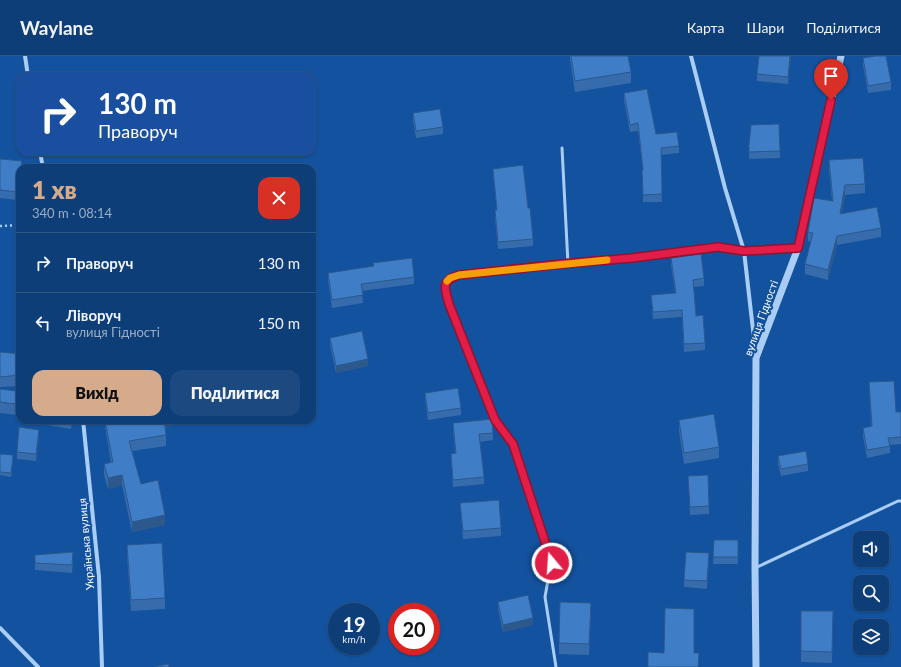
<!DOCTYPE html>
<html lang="uk">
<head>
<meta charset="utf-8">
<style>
	body { margin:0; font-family:Lato,sans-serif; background:#1c497f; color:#f1f3f6; height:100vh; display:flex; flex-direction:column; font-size:15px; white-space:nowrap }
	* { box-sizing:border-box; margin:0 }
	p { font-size:13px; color:#9baec6 }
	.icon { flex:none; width:22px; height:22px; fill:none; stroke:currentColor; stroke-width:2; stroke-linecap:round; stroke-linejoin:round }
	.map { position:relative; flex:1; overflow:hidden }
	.details { position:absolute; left:16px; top:108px; width:300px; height:260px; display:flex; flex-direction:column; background:#0e3e77; border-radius:12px; box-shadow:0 1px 3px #0004,0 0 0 1px #2e5789 }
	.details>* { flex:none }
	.hud { position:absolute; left:16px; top:16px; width:300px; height:84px; border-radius:12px; box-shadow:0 1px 3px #0004,0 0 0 1px #2e5789; background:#1a4fa0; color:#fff; overflow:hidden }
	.controls { position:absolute; left:853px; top:475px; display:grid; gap:8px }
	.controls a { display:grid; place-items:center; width:36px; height:36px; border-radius:8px; background:#0e3e77; box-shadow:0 1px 3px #0004,0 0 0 1px #2e5789; font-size:20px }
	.speed { position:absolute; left:328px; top:547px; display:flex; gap:8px; font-size:20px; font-weight:700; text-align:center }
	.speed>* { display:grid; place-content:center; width:52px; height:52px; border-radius:50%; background:#0e3e77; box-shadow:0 1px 3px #0004,0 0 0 1px #2e5789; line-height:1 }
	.speed small { font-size:10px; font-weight:400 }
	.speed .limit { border:6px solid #d22; background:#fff; color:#111 }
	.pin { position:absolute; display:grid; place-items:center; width:34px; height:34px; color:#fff; margin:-41px -17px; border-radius:50% 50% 50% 0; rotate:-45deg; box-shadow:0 0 4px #0007 }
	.pin .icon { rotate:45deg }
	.me { position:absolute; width:44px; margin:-22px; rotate:342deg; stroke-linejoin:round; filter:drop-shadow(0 0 3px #0008) }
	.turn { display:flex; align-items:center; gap:14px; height:84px; padding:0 16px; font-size:18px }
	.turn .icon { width:52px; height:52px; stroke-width:2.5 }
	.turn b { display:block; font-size:28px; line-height:34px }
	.round { display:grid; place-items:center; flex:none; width:42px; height:42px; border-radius:12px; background:#1c497f }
	.head { display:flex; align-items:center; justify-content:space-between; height:68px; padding:0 16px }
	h1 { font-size:24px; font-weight:800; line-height:30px; color:#d6ab8b }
	.button { display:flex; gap:8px; margin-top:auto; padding:8px 16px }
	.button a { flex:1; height:46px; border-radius:12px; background:#d6ab8b; color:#111; font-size:16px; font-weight:800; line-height:46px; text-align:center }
	.button a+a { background:#1c497f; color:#f1f3f6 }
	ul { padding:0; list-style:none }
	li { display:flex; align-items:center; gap:12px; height:60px; padding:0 16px; border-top:1px solid #2e5789 }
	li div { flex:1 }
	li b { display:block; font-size:15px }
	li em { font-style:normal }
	header { display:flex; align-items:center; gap:24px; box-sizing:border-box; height:56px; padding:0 20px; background:#0e3e77; border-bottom:1px solid #2e5789 }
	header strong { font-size:19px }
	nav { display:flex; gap:22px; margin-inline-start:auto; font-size:14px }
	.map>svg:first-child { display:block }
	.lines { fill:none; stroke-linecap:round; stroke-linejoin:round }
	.path { stroke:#aacdf5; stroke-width:2.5; stroke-dasharray:2 3; stroke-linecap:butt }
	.service { stroke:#aacdf5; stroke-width:3 }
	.minor { stroke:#aacdf5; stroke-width:4 }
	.tertiary { stroke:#aacdf5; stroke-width:7 }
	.wall { fill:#366cab }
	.shaded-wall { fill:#2c588b }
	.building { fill:#3f7ec7; stroke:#2c588b }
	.route-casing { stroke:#92132f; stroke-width:10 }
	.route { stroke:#e11d48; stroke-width:7 }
	.slow { stroke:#f59e0b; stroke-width:7 }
	.labels { text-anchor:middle; stroke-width:4; stroke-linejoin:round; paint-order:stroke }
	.street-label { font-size:11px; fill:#fff; stroke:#12529f }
</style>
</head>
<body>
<header>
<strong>Waylane</strong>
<nav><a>Карта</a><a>Шари</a><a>Поділитися</a></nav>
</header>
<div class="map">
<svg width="901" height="611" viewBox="0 0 901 611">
	<rect width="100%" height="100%" fill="#12529f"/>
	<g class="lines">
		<path class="path" d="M0 170 20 169"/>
		<path class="service" d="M562 92 568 208
			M755 512 898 445H901
			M556 611 545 541 551 507 513 388 495 364 449 248C445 232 440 225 459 219L561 208 632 202 718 191 744 195 798 192"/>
		<path class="minor" d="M25 0 28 20
			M691 0 725 132 744 195 756 300
			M40 96 43 112
			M83 364 99 521 102 611
			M0 572 38 611"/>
		<path class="tertiary" d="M756 611 755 512 756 302 798 192 841 0"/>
	</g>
	<path class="wall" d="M570 0H628L631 16V27L575 36 570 4Z
		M791 0 788 28 757 25V18Z
		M863 2 891 26V34L868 37 863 9Z
		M624 37 656 78 679 90V97L661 99 662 146H643V114L638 75 630 76 624 45Z
		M413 57 443 71V78L416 82 413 64Z
		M749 89 780 95V102L749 103Z
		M0 103 22 112H20V128L18 144 0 142Z
		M829 104 865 128V137L845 139 842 157 881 172V181L837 189 828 224 805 218V208L811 186 808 185V176L832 145 829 114Z
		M493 113 528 152 533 183V190L498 193 495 162V154H497L493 120Z
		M671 202 704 222V230L694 231 696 260 705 287V294L684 296 682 261 653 263 651 239 675 237 671 209Z
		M373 207 414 221V228L362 235 363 247 332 252 328 225V217L373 210Z
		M330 282 368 310 336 317 330 289Z
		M0 296 20 298V330L0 331Z
		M869 326 896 356H901V388L890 389V397L867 402 863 380V372L871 371Z
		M0 333 17 346 16 359 0 357Z
		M425 337 461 352V359L428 364 425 344Z
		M41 364H72L71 373 41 368Z
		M104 364H185L165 372 166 379V390L132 395 141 428 165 469 132 476 122 429 108 433 104 419V408L111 407Z
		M679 364 719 391V402L684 408 679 375Z
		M453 367 493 377V384L480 386 484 421V428L453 431 451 405V398L455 397 453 375Z
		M39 381 36 405 17 403V396Z
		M0 398 13 403 11 421 0 419Z
		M778 400 808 408V415L781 420 778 408Z
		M688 420 709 450V458L690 459Z
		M460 447 501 472V480L463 483Z
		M714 484H738V508H713Z
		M127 489 165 542V553L131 555 127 500Z
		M35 499 73 504 72 517 35 514Z
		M709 505 707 533 684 531V524Z
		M498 546 533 569 503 576 498 553Z
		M801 555H833L832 607 801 606Z
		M591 558 589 599 559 598V587Z"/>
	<path class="shaded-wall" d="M790 0 791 3 788 28V21Z
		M20 120V128L18 144V136Z
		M845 129V139L840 167V158Z
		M837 180V189L828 224V214Z
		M368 303V310L336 317V310Z
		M17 335V346L16 359V348Z
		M163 364H185L163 373Z
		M39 374V381L36 405V398Z
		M122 419V429L108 433V422Z
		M165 459V469L132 476V466Z
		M709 497V505L707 533V525Z
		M591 547V558L589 599V588Z
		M533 562V569L503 576V569Z"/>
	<path class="building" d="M571 0H628L631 16 575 25Z
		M759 0H790L788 21 757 18Z
		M876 0H886L891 26 868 30 863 2Z
		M647 33 656 78 677 76 679 90 661 92 662 138 643 139 642 114H643L638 67 630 69 624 37Z
		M440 53 443 71 416 75 413 57Z
		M779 68 780 95 749 96V89L751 69Z
		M863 102 865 128 845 129 840 158 877 151 881 172 837 180 828 214 805 208 813 177 808 176 814 142 833 145 829 104Z
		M0 103 22 105 21 112H20V120L18 136 0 134Z
		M523 109 528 152H530L533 183 498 186 495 154H497L493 113Z
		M701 198 704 222 693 224 696 260 703 259 705 287 684 288 682 254 653 256 651 239 676 237 671 202Z
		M412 202 414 221 361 228 363 239 332 244 328 217 374 210 373 207Z
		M362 275 368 303 336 310 330 282Z
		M0 296 20 298V319L0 321Z
		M894 325 896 356H901V381L888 382 890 390 867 394 863 372 872 370 869 326Z
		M458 332 461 352 428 357 425 337Z
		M0 333 17 335 16 348 0 346Z
		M714 358 719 391 684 397 679 364Z
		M492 363 493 377 479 378 484 421 453 424 451 398 456 397 453 367Z
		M105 364H164L166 379 129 385 141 428 158 424 165 459 132 466 122 419 108 422 104 408 113 406Z
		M19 371 39 374 36 398 17 396Z
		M806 395 808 408 781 413 778 400Z
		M0 398 13 399 11 417 0 416Z
		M708 419 709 450 690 451 688 420Z
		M499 444 501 472 463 475 460 447Z
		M714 484H738V501H713Z
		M162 487 165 542 131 544 127 489Z
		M73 496 72 509 35 507V499Z
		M686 496 709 497 707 525 684 524Z
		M528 539 533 562 503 569 498 546Z
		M560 546 591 547 589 588 559 587Z
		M665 552 694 553V597H699L698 611H648V596L664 597Z
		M801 555H833L832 596 801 595Z
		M168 608 169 611H154Z"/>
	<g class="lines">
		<defs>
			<path id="route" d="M552 507 513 388 495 364 449 248C445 232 440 225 459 219L561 208 632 202 718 191 744 195 798 192 831 44"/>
		</defs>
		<use href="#route" class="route-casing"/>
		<use href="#route" class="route"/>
		<path class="slow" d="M447 225 450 222 459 219 607 204"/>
	</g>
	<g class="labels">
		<g class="street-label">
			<text transform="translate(761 262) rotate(-70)" y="4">вулиця Гідності</text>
			<text transform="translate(86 488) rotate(-95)" y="4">Українська вулиця</text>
		</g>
	</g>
</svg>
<div class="controls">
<a><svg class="icon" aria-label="sound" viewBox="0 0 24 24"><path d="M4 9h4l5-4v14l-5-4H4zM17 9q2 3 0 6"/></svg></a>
<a><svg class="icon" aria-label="search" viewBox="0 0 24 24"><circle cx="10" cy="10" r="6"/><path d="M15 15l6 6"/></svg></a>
<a><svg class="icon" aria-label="layers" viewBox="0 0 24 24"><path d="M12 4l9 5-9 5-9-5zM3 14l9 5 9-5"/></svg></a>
</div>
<div class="speed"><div>19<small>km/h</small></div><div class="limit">20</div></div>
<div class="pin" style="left:831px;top:44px;background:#d93025"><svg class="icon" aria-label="arrive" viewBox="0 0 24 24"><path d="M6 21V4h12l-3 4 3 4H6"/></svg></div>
<svg class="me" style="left:552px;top:507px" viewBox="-20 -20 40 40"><circle r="17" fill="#e11d48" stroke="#fff" stroke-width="3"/><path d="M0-11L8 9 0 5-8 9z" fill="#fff"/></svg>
<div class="hud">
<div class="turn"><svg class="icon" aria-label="right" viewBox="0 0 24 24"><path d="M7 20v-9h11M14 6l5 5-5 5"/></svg><div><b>130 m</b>Праворуч</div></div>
</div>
<section class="details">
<div class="head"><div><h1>1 хв</h1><p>340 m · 08:14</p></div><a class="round" style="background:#d93025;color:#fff"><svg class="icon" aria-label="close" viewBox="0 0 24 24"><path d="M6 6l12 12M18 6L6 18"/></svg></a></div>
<ul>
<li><svg class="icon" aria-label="right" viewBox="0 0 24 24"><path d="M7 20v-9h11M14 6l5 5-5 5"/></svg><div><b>Праворуч</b></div><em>130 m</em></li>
<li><svg class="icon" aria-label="left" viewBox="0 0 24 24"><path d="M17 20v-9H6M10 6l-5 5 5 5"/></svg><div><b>Ліворуч</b><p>вулиця Гідності</p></div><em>150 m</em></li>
</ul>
<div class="button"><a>Вихід</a><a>Поділитися</a></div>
</section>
</div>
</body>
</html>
